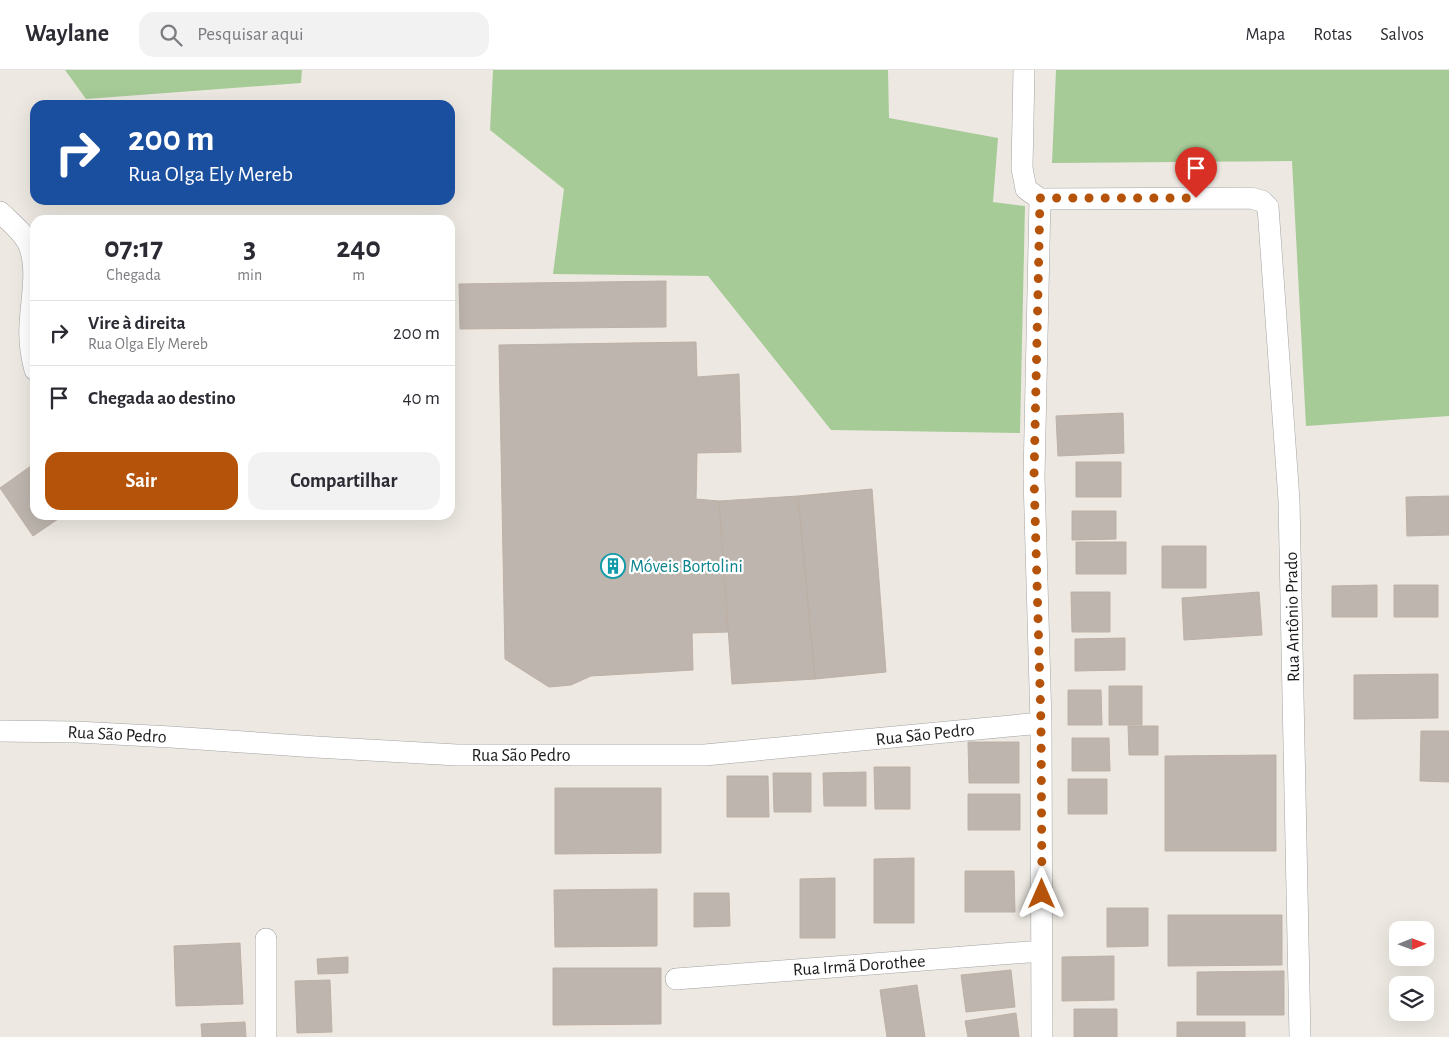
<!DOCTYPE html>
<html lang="pt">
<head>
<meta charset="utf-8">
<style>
	body { margin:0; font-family:"Alegreya Sans",sans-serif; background:#f2f2f3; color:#2b2b33; height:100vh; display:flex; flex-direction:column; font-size:19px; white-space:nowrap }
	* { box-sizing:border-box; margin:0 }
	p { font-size:16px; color:#7c7c81 }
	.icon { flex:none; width:28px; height:28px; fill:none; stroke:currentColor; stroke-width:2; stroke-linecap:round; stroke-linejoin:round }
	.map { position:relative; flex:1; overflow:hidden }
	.sheet { position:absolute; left:30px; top:145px; width:425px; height:305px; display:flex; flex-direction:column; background:#fff; border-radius:15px; box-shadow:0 5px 20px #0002 }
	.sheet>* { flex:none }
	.guide { position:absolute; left:30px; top:30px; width:425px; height:105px; border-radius:15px; box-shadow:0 5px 20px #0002; background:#1a4fa0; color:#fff; overflow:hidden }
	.needle { width:32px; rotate:89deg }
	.controls { position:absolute; left:1389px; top:851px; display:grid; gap:10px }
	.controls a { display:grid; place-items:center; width:45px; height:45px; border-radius:10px; background:#fff; box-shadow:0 5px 20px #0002; font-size:25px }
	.pin { position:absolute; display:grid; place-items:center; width:42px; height:42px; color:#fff; margin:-51px -21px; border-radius:50% 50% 50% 0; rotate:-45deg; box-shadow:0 0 5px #0007 }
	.pin .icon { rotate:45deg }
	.me { position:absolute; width:55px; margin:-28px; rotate:0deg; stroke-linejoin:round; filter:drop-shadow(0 0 4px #0008) }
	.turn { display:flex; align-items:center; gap:18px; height:105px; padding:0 15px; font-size:22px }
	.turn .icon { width:65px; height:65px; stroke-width:2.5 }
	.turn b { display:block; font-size:35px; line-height:42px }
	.eta { display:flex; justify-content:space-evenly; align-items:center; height:85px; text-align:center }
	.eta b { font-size:30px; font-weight:600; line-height:35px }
	.primary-button { display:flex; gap:10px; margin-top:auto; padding:10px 15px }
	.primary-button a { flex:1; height:58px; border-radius:15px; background:#b45309; color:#fff; font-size:20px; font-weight:600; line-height:58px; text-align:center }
	.primary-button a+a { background:#f2f2f3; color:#2b2b33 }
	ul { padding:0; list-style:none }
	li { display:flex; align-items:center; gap:15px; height:65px; padding:0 15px; border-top:1px solid #e1e1e2 }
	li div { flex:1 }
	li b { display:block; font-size:19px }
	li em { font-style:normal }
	header { display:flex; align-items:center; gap:30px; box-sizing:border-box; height:70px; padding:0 25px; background:#fff; border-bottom:1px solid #e1e1e2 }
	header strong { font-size:24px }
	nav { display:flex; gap:28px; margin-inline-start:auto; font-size:18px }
	.search { width:350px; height:45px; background:#f2f2f3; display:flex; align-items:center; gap:12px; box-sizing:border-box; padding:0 18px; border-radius:15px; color:#7c7c81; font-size:19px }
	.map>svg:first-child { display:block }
	.forest { fill:#a6cb97 }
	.building { fill:#bdb5ae; stroke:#beb0a5 }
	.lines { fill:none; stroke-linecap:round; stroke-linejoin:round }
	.minor-casing { stroke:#a3a3a3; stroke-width:22 }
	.minor { stroke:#fff; stroke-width:21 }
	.route { stroke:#b45309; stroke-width:9; stroke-dasharray:0 16.2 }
	.labels { text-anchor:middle; stroke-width:4.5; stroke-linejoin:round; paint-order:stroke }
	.culture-label { font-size:18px; fill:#0d838f; stroke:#fff; text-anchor:start }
	.street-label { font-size:18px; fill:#1c1c1c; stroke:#fff }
</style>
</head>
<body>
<header>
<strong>Waylane</strong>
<div class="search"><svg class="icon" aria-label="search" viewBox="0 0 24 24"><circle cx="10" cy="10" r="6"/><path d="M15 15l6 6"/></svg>Pesquisar aqui</div>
<nav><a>Mapa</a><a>Rotas</a><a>Salvos</a></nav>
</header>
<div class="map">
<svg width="1449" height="967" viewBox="0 0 1449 967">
	<rect width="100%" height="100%" fill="#ede9e2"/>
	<path class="forest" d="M65 0H302L301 13 86 29Z
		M493 0H888L889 48 998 68 993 132 1025 136 1020 363 831 360 708 206 553 204 564 119 490 60Z
		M1056 0H1449V346L1306 356 1292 91 1052 93Z"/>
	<path class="building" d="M666 211V257L460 259 459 214Z
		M696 272 697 307 739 304 741 382 697 383 696 429 719 431 728 562 692 563 693 600 591 606 571 615 549 617 505 589 499 275Z
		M1123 343 1124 383 1058 386 1056 346Z
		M1076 392H1121V427H1076Z
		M35 393V445H64L33 466 0 418Z
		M872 419 886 602 815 609 798 426Z
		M798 426 815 609 732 614 719 431Z
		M1449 426V465L1407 466 1406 427Z
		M1072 441H1116V469L1072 470Z
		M1076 472H1126V504H1076Z
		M1162 476H1206V518H1162Z
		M1377 515V547H1332V516Z
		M1394 515H1438V547H1394Z
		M1071 522H1110V562H1072Z
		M1259 522 1262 565 1184 570 1182 528Z
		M1125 568V600L1075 601V569Z
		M1438 604V648L1354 649V605Z
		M1109 616H1142V655H1109Z
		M1068 620H1101L1102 655H1068Z
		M1128 656H1158V685H1129Z
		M1421 661H1449V712L1420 711Z
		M1072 668H1109L1110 701H1072Z
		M968 672H1019V713H969Z
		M1276 685V781H1165V686Z
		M874 697H910V739H875Z
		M866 702V736H824L823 703Z
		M773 703H811V742H774Z
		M727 706H768L769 747H727Z
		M1068 709H1107V744H1068Z
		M555 718H661V783L555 784Z
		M968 724H1020V760H968Z
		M914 788V853H874V789Z
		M965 801H1014L1015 842H965Z
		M835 808V868H800V809Z
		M657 819V876L555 877 554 820Z
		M694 823H729L730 856 694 857Z
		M1107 838H1148V876L1107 877Z
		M1168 845H1282V895L1168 896Z
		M240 873 243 934 176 936 174 876Z
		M1114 886V930L1062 931V887Z
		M348 887V903L318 904 317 889Z
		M553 898H661V954L553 955Z
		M1011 900 1015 937 966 942 961 905Z
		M1284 901V945H1197V902Z
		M330 910 332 962 297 963 295 911Z
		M917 915 925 967H887L880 920Z
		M1074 939H1117V967H1074Z
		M1016 943 1019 967H968L965 951Z
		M245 952 246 967H202L201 954Z
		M1177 952H1245V967H1177Z"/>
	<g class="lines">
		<defs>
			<path id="minor" d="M1024 0 1022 98 1026 119 1040 129
				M1040 129 1251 128 1262 131 1268 137 1289 430 1300 967
				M1040 129 1034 407 1041 653 1042 967
				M0 142C10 152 26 164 30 178 38 201 31 230 30 255 29 270 31 285 35 300
				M0 661 77 662 171 667 316 677 457 685H705L1041 653
				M266 869V967
				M676 909 1042 881"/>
		</defs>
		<use href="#minor" class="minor-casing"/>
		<use href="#minor" class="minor"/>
	</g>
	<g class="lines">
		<path class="route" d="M1042 824 1041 653 1034 407 1040 128H1196"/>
	</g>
	<defs>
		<symbol id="building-ring" viewBox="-11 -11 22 22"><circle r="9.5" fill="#fff" stroke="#0f9aa8" stroke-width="1.5"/><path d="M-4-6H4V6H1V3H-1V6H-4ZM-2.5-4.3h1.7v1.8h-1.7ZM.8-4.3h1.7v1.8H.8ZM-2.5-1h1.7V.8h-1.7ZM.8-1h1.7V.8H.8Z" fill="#0f9aa8"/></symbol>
	</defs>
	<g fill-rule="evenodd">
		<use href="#building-ring" x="599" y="482" width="28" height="28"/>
	</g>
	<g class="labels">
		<g class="culture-label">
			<text x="630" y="502">Móveis Bortolini</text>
		</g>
		<g class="street-label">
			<text transform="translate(1292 547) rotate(-91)" y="6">Rua Antônio Prado</text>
			<text transform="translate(117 664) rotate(3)" y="6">Rua São Pedro</text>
			<text transform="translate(925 664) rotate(-6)" y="6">Rua São Pedro</text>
			<text x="521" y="691">Rua São Pedro</text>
			<text transform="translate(859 895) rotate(-4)" y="6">Rua Irmã Dorothee</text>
		</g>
	</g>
</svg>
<div class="controls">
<a><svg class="needle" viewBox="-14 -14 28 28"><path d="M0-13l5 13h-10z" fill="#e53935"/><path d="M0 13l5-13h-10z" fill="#7c7c81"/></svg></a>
<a><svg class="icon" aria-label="layers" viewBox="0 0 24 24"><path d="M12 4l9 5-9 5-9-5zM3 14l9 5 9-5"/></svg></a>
</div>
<div class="pin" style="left:1196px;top:128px;background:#d93025"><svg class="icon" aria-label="arrive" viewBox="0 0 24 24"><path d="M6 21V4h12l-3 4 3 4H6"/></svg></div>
<svg class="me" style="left:1042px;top:824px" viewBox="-20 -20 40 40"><path d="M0-17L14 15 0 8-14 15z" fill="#b45309" stroke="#fff" stroke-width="4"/></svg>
<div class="guide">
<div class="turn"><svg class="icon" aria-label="right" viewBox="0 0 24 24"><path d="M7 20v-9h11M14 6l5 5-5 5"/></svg><div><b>200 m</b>Rua Olga Ely Mereb</div></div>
</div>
<section class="sheet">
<div class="eta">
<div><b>07:17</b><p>Chegada</p></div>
<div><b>3</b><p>min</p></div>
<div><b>240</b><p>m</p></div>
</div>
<ul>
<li><svg class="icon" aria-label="right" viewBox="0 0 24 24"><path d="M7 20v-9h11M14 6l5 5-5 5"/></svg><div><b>Vire à direita</b><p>Rua Olga Ely Mereb</p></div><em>200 m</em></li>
<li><svg class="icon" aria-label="arrive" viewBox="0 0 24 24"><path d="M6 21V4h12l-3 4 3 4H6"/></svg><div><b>Chegada ao destino</b></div><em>40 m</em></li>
</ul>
<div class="primary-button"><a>Sair</a><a>Compartilhar</a></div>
</section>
</div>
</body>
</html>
